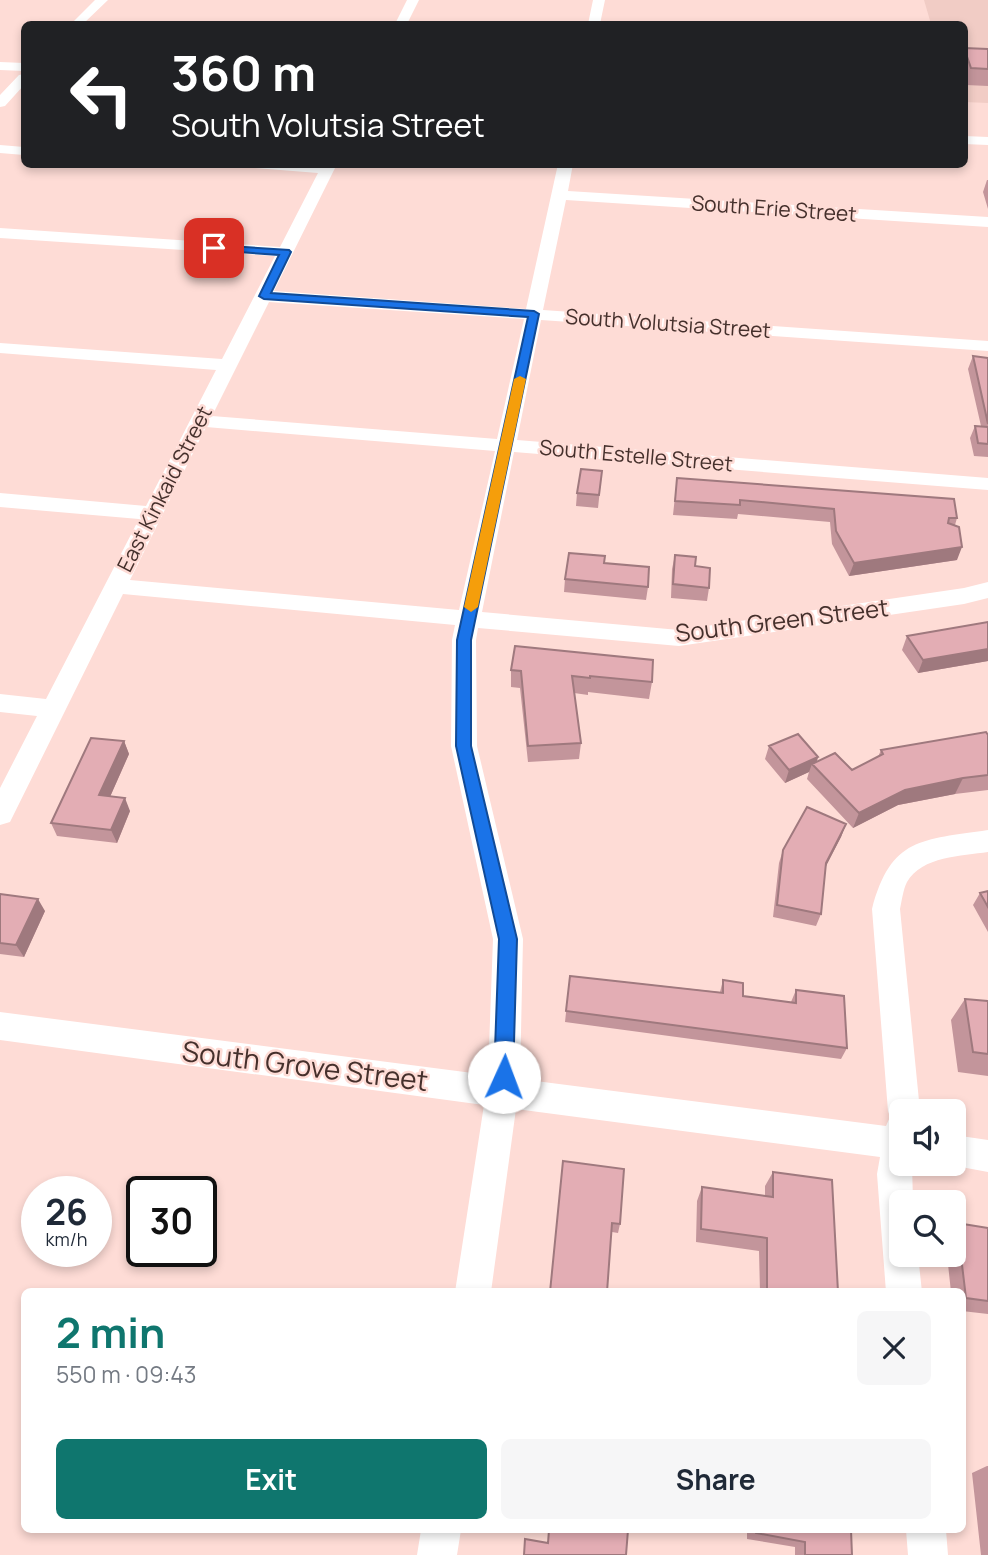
<!DOCTYPE html>
<html lang="en">
<head>
<meta charset="utf-8">
<style>
	body { margin:0; font-family:Manrope,sans-serif; background:#f6f6f7; color:#1f2937; height:100vh; display:flex; flex-direction:column; font-size:26px; white-space:nowrap }
	* { box-sizing:border-box; margin:0 }
	p { font-size:23px; color:#747a83 }
	.icon { flex:none; width:38px; height:38px; fill:none; stroke:currentColor; stroke-width:2; stroke-linecap:round; stroke-linejoin:round }
	.map { position:relative; flex:1; overflow:hidden }
	.details { position:absolute; left:21px; top:1288px; width:945px; height:245px; display:flex; flex-direction:column; background:#fff; border-radius:10px; box-shadow:0 4px 10px #0003 }
	.details>* { flex:none }
	.top-card { position:absolute; left:21px; top:21px; width:947px; height:147px; border-radius:10px; box-shadow:0 4px 10px #0003; background:#202124; color:#fff; overflow:hidden }
	.fabs { position:absolute; left:889px; top:1099px; display:grid; gap:14px }
	.fabs a { display:grid; place-items:center; width:77px; height:77px; border-radius:10px; background:#fff; box-shadow:0 4px 10px #0003; font-size:35px }
	.speed { position:absolute; left:21px; top:1176px; display:flex; gap:14px; font-size:35px; font-weight:700; text-align:center }
	.speed>* { display:grid; place-content:center; width:91px; height:91px; border-radius:50%; background:#fff; box-shadow:0 4px 10px #0003; line-height:1 }
	.speed small { font-size:18px; font-weight:400 }
	.speed .limit { border:4px solid #111; border-radius:10px; background:#fff; color:#111 }
	.pin { position:absolute; display:grid; place-items:center; width:60px; height:60px; color:#fff; margin:-30px; border-radius:14px; box-shadow:0 4px 10px #0006 }
	.me { position:absolute; width:77px; margin:-38px; rotate:2deg; stroke-linejoin:round; filter:drop-shadow(0 0 5px #0008) }
	.turn { display:flex; align-items:center; gap:24px; height:147px; padding:0 35px; font-size:32px }
	.turn .icon { width:91px; height:91px; stroke-width:2.5 }
	.turn b { display:block; font-size:49px; line-height:60px }
	.round { display:grid; place-items:center; flex:none; width:74px; height:74px; border-radius:10px; background:#f6f6f7 }
	.headline { display:flex; align-items:center; justify-content:space-between; height:119px; padding:0 35px }
	h1 { font-size:42px; font-weight:700; line-height:52px; color:#0f766e }
	.action { display:flex; gap:14px; margin-top:auto; padding:14px 35px }
	.action a { flex:1; height:80px; border-radius:10px; background:#0f766e; color:#fff; font-size:28px; font-weight:700; line-height:80px; text-align:center }
	.action a+a { background:#f6f6f7; color:#1f2937 }
	.map>svg:first-child { display:block }
	.built { fill:#f1ccc5 }
	.lines { fill:none; stroke-linecap:round; stroke-linejoin:round }
	.street { fill:#fff; fill-rule:evenodd }
	.wall { fill:#c3959b }
	.shaded-wall { fill:#9f797e }
	.building { fill:#e3adb4; stroke:#9f797e; stroke-width:2 }
	.route { fill:#1a73e8; stroke:#114b97; stroke-width:2 }
	.slow { fill:#f59e0b }
	.labels { text-anchor:middle; stroke-width:5; stroke-linejoin:round; paint-order:stroke }
	.far-street-label { font-size:21px; fill:#45302c; stroke:#fedcd6 }
	.street-label { font-size:24px; fill:#45302c; stroke:#fedcd6 }
	.near-street-label { font-size:28px; fill:#45302c; stroke:#fedcd6 }
</style>
</head>
<body>
<div class="map">
<svg width="988" height="1555" viewBox="0 0 988 1555">
	<rect width="100%" height="100%" fill="#fedcd6"/>
	<path class="built" d="M924 0H988V103L964 102V24H931Z"/>
	<g class="lines">
		<path class="street" d="M95 0H108L83 24H71Z
			M407 0H419L407 24H395Z
			M593 0H605L600 24H588Z
			M0 62 24 63V71L0 70Z
			M24 74V85L5 106 0 107V95L19 75Z
			M964 136 988 137V145L964 144Z
			M0 145 24 147V155L0 153Z
			M248 164H337L274 291 526 309 558 164H573L568 191 988 217V227L566 200 543 310 988 341V351L541 320 517 440 988 478V490L514 452 482 612 679 630 964 588 988 582V598L964 604 679 646 478 628 476 640 477 746 523 939 520 1079 886 1126 890 1117 888 1111 872 909C891 837 922 840 988 830V852C962 856 922 856 907 882 903 890 902 900 900 909L920 1111H901V1164H912L913 1202H901V1255H918L922 1292H886L877 1174 880 1157 516 1109 491 1292H455L484 1105 0 1040V1012L488 1075 493 939 451 746 452 640 455 625 123 594 10 822 0 825V788L37 716 0 712V694L46 699 139 519 0 507V493L146 506 216 370 0 353V343L222 359 275 256 0 238V228L280 247 318 173 255 168ZM269 302 524 319 497 439 212 416ZM206 427 495 451 459 610 130 580Z
			M954 1135 988 1140V1172L945 1164H954Z
			M421 1530H461L457 1555H417Z
			M906 1530H946L948 1555H908Z"/>
	</g>
	<path class="wall" d="M964 48 988 49V86L966 85 964 82Z
		M987 180H988V209L983 192Z
		M973 356 988 358V457L974 456 970 438 975 426H981L968 369Z
		M602 471 598 508 576 506 577 493Z
		M677 478 957 518 955 525 957 560 849 576 832 544 830 522 738 514 737 519 673 515Z
		M675 555 695 566 709 588 707 601 671 598 672 569Z
		M604 563 648 587 646 600 564 592 565 579Z
		M988 622V661L918 673 902 650 907 636Z
		M515 646 652 682 649 699 588 692V695L574 693 581 743 579 759 528 762 520 688 511 687V670Z
		M988 735V790L955 794 898 805 853 828 807 779 809 772 785 783 765 759 769 746 818 757 817 761 852 770 878 757 881 750Z
		M124 741 129 754 110 797 130 811 117 843 57 836 51 823Z
		M846 824 841 837 825 867 821 914 816 926 773 917 779 863 783 850Z
		M988 891V932L973 905 980 893Z
		M0 894 45 911 24 957 0 954Z
		M570 976 720 992 723 980 743 996 791 1002 796 990 847 1048 841 1059 565 1022Z
		M965 999 988 1001V1076L958 1072 951 1020Z
		M563 1161 620 1224 618 1233 612 1232Z
		M773 1172 838 1292H760L759 1251 696 1242 697 1201 702 1187 765 1196V1186Z
		M957 1223 988 1228V1314L962 1311V1292H951L947 1255H954V1227Z
		M987 1466H988V1555H981L972 1473Z
		M747 1530H851L852 1555H795V1547L747 1539Z"/>
	<path class="shaded-wall" d="M962 547 957 560 849 576 854 563Z
		M988 649V661L918 673 923 660Z
		M124 741 129 754 105 808 99 795Z
		M818 757 815 767 812 764 809 772 785 783 789 770Z
		M963 778 955 794 898 805 853 828 859 813 905 790Z
		M125 798 130 811 117 843 111 830Z
		M846 824 841 837 821 876 826 863Z
		M38 899 45 911 24 957 16 945Z"/>
	<path class="building" d="M964 48 988 49V69L971 68Z
		M973 356 988 358V424Z
		M975 426 988 427V444L978 443Z
		M581 469 602 471 599 495 577 493Z
		M677 478 954 499 957 518H949L948 523 959 527 962 547 854 563 836 531 834 509 740 500V505L675 501Z
		M569 553 605 556 604 563 649 567 648 587 565 579Z
		M675 555 696 557 695 566 710 568 709 588 673 584Z
		M988 622V649L923 660 907 636Z
		M515 646 653 660 652 682 590 676V678L572 676 581 743 528 746 521 671 511 670Z
		M986 732 988 735V775L963 778 905 790 859 813 812 764 835 753 852 770 883 754 881 750Z
		M798 734 818 757 789 770 769 746Z
		M91 738 124 741 99 795 125 798 111 830 51 823Z
		M807 807 846 824 826 863 821 914 777 905 783 850Z
		M988 891V907L980 893Z
		M0 894 38 899 16 945 0 943Z
		M570 976 723 993V980L743 983V996L796 1003V990L844 996 847 1048 566 1011Z
		M965 999 988 1001V1054L973 1052Z
		M563 1161 624 1169 620 1224 612 1223 607 1292H550Z
		M773 1172 832 1180 838 1292H767V1238L701 1229 702 1187 773 1197Z
		M957 1223 988 1228V1301L966 1298Z
		M549 1530H628L626 1555H524L525 1539 548 1543Z
		M756 1530H851L852 1555H805V1542L756 1533Z"/>
	<path class="route" d="M214 245 289 250 291 252 271 293 534 311 539 314 471 640V746L517 939 513 1077 511 1083 504 1086 497 1083 494 1077 499 939 456 746 457 640 528 317 264 299 259 296 279 255 211 250 209 248Z"/>
	<path class="slow" d="M520 376 526 379 478 607 471 612 464 607 514 379Z"/>
	<g class="labels">
		<g class="far-street-label">
			<text transform="translate(774 209) rotate(4)" y="7">South Erie Street</text>
			<text transform="translate(668 324) rotate(4)" y="7">South Volutsia Street</text>
			<text transform="translate(636 456) rotate(5)" y="7">South Estelle Street</text>
			<text transform="translate(165 489) rotate(-63)" y="7">East Kinkaid Street</text>
		</g>
		<g class="street-label">
			<text transform="translate(782 621) rotate(-7)" y="8">South Green Street</text>
		</g>
		<g class="near-street-label">
			<text transform="translate(305 1066) rotate(7)" y="10">South Grove Street</text>
		</g>
	</g>
</svg>
<div class="fabs">
<a><svg class="icon" aria-label="sound" viewBox="0 0 24 24"><path d="M4 9h4l5-4v14l-5-4H4zM17 9q2 3 0 6"/></svg></a>
<a><svg class="icon" aria-label="search" viewBox="0 0 24 24"><circle cx="10" cy="10" r="6"/><path d="M15 15l6 6"/></svg></a>
</div>
<div class="speed"><div>26<small>km/h</small></div><div class="limit">30</div></div>
<div class="pin" style="left:214px;top:248px;background:#d93025"><svg class="icon" aria-label="arrive" viewBox="0 0 24 24"><path d="M6 21V4h12l-3 4 3 4H6"/></svg></div>
<svg class="me" style="left:504px;top:1077px" viewBox="-20 -20 40 40"><circle r="19" fill="#fff"/><path d="M0-13L10 11 0 6-10 11z" fill="#1a73e8"/></svg>
<div class="top-card">
<div class="turn"><svg class="icon" aria-label="left" viewBox="0 0 24 24"><path d="M17 20v-9H6M10 6l-5 5 5 5"/></svg><div><b>360 m</b>South Volutsia Street</div></div>
</div>
<section class="details">
<div class="headline"><div><h1>2 min</h1><p>550 m · 09:43</p></div><a class="round"><svg class="icon" aria-label="close" viewBox="0 0 24 24"><path d="M6 6l12 12M18 6L6 18"/></svg></a></div>
<div class="action"><a>Exit</a><a>Share</a></div>
</section>
</div>
</body>
</html>
